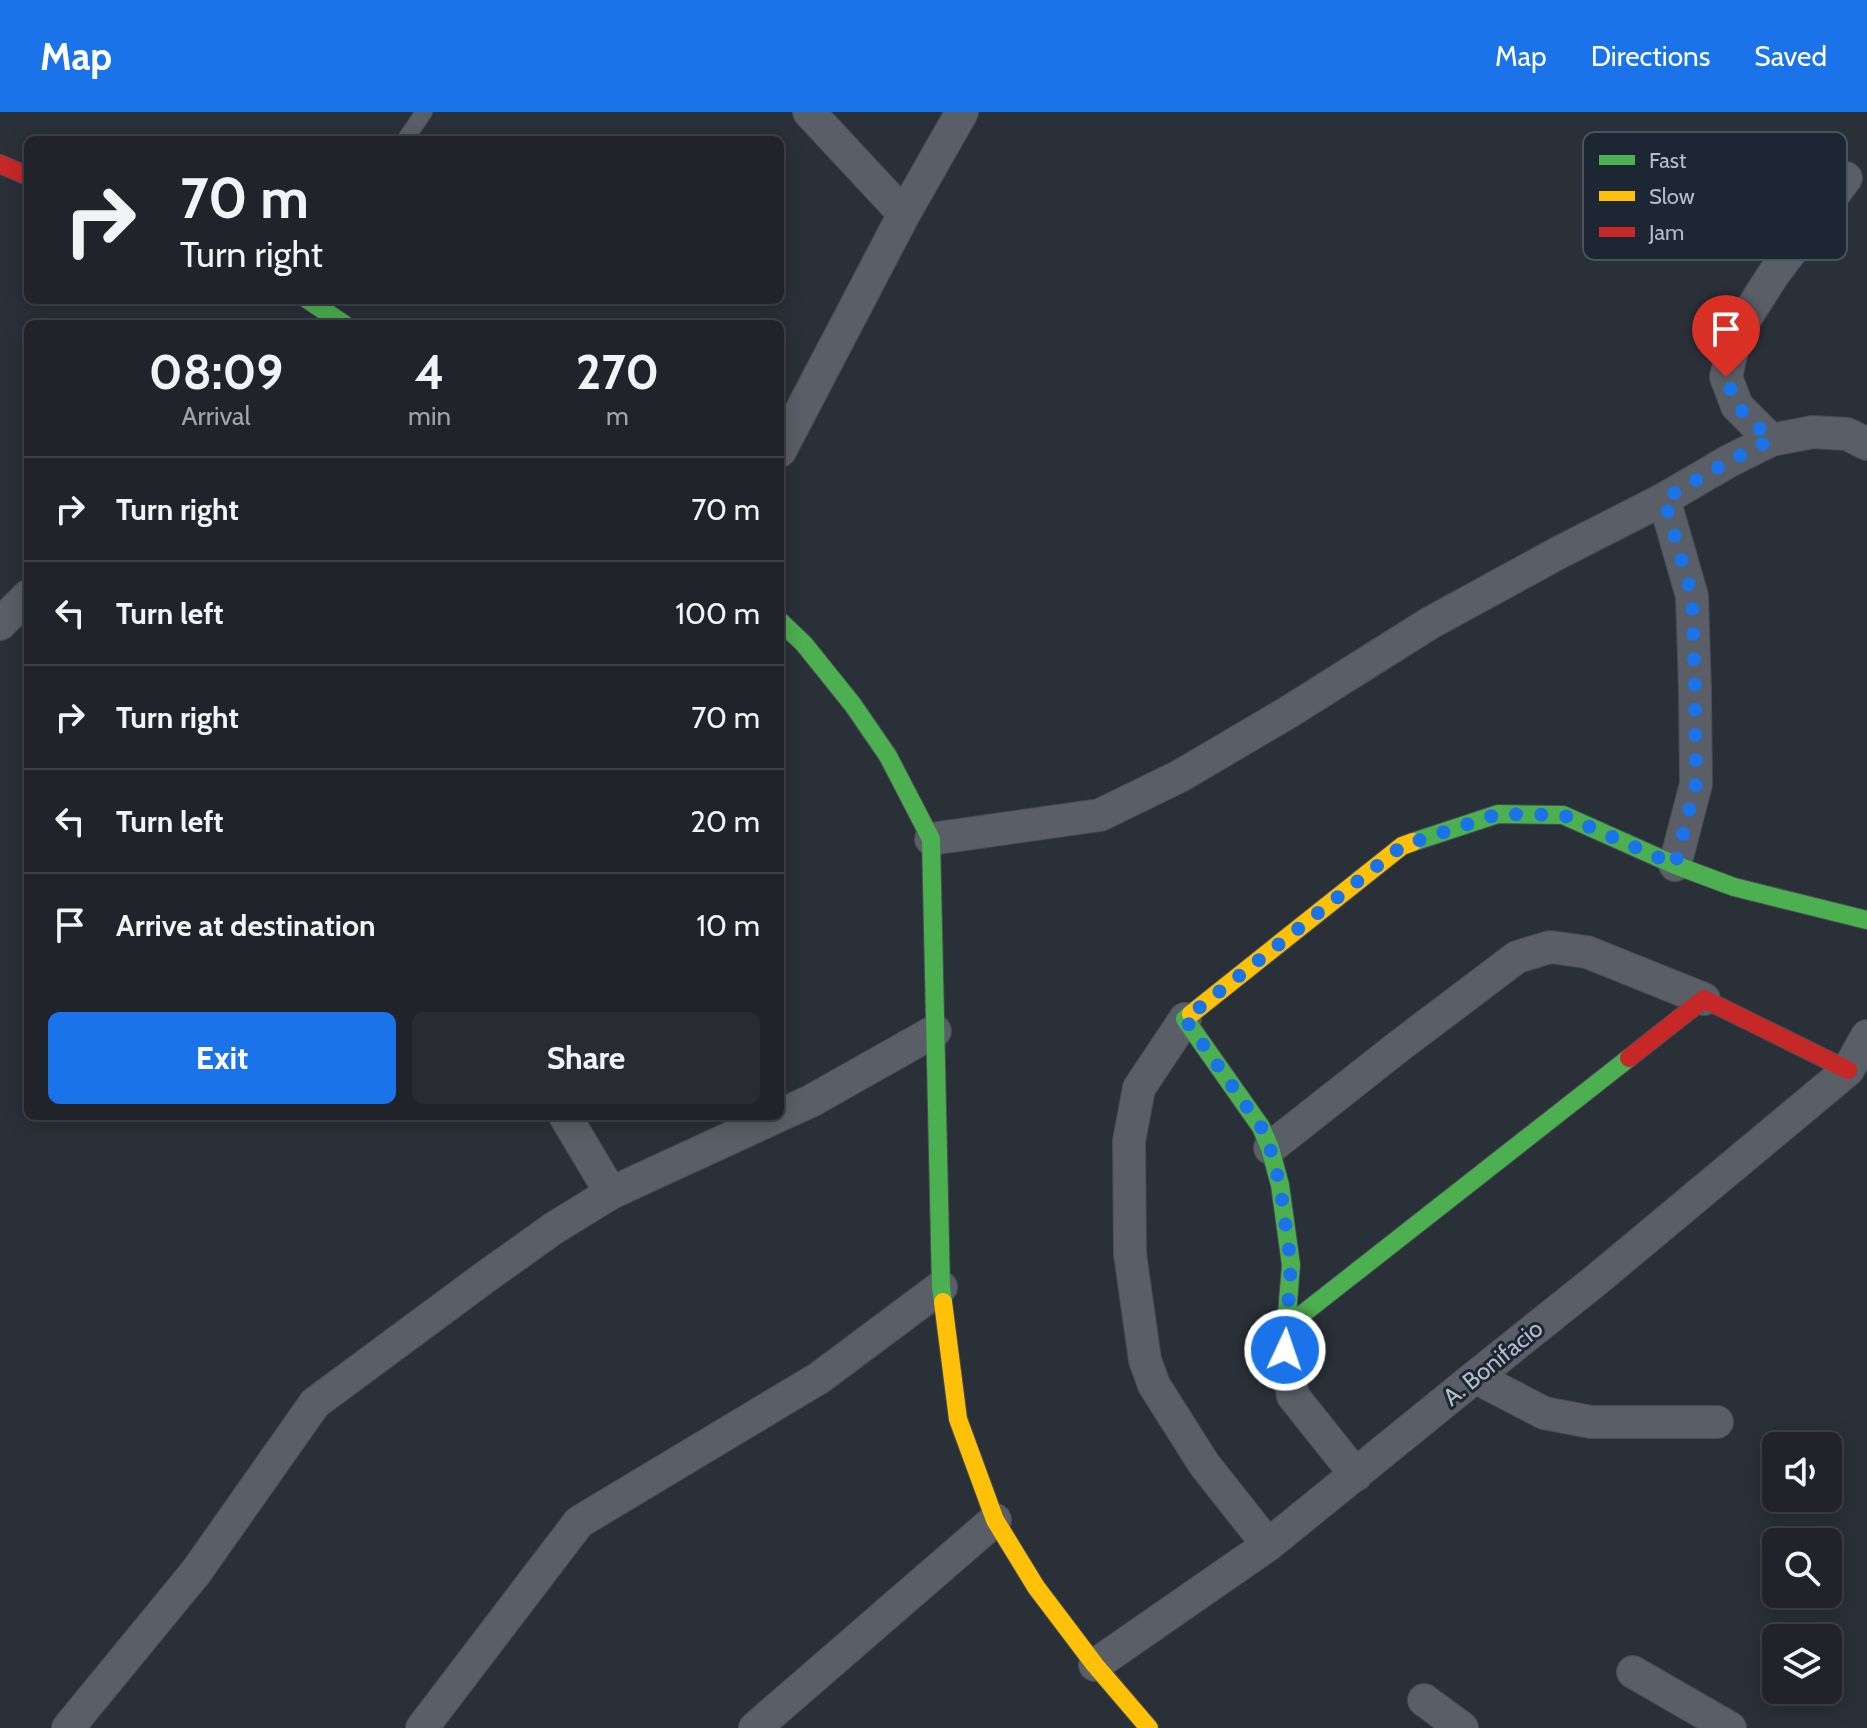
<!DOCTYPE html>
<html lang="en">
<head>
<meta charset="utf-8">
<style>
	body { margin:0; font-family:Cabin,sans-serif; background:#282c32; color:#f1f3f6; height:100vh; display:flex; flex-direction:column; font-size:30px; white-space:nowrap }
	* { box-sizing:border-box; margin:0 }
	p { font-size:26px; color:#a2a4a8 }
	.icon { flex:none; width:44px; height:44px; fill:none; stroke:currentColor; stroke-width:2; stroke-linecap:round; stroke-linejoin:round }
	.map { position:relative; flex:1; overflow:hidden }
	.side { position:absolute; left:24px; top:208px; width:760px; height:800px; display:flex; flex-direction:column; background:#20242a; border-radius:12px; box-shadow:0 4px 20px #0003,0 0 0 2px #3d4147 }
	.side>* { flex:none }
	.guide { position:absolute; left:24px; top:24px; width:760px; height:168px; border-radius:12px; box-shadow:0 4px 20px #0003,0 0 0 2px #3d4147; background:#20242a; color:#f1f3f6; overflow:hidden }
	.buttons { position:absolute; left:1762px; top:1320px; display:grid; gap:16px }
	.buttons a { display:grid; place-items:center; width:80px; height:80px; border-radius:12px; background:#20242a; box-shadow:0 4px 20px #0003,0 0 0 2px #3d4147; font-size:40px }
	.pin { position:absolute; display:grid; place-items:center; width:68px; height:68px; color:#fff; margin:-82px -34px; border-radius:50% 50% 50% 0; rotate:-45deg; box-shadow:0 0 8px #0007 }
	.pin .icon { rotate:45deg }
	.me { position:absolute; width:88px; margin:-44px; rotate:3deg; stroke-linejoin:round; filter:drop-shadow(0 0 6px #0008) }
	.turn { display:flex; align-items:center; gap:28px; height:168px; padding:0 24px; font-size:36px }
	.turn .icon { width:104px; height:104px; stroke-width:2.5 }
	.turn b { display:block; font-size:56px; line-height:68px }
	.eta { display:flex; justify-content:space-evenly; align-items:center; height:136px; text-align:center }
	.eta b { font-size:48px; font-weight:700; line-height:56px }
	.action { display:flex; gap:16px; margin-top:auto; padding:16px 24px }
	.action a { flex:1; height:92px; border-radius:12px; background:#1a73e8; color:#fff; font-size:32px; font-weight:700; line-height:92px; text-align:center }
	.action a+a { background:#282c32; color:#f1f3f6 }
	ul { padding:0; list-style:none }
	li { display:flex; align-items:center; gap:24px; height:104px; padding:0 24px; border-top:2px solid #3d4147 }
	li div { flex:1 }
	li b { display:block; font-size:30px }
	li em { font-style:normal }
	header { display:flex; align-items:center; gap:48px; box-sizing:border-box; height:112px; padding:0 40px; background:#1a73e8; color:#fff }
	header strong { font-size:38px }
	nav { display:flex; gap:44px; margin-inline-start:auto; font-size:28px }
	.map>svg:first-child { display:block }
	.lines { fill:none; stroke-linecap:round; stroke-linejoin:round }
	.lane-casing { stroke:#484c53; stroke-width:18 }
	.street-casing { stroke:#484c53; stroke-width:34 }
	.fast-casing { stroke:#484c53; stroke-width:20 }
	.slow-casing { stroke:#484c53; stroke-width:20 }
	.jam-casing { stroke:#484c53; stroke-width:20 }
	.lane { stroke:#5a5e66; stroke-width:16 }
	.street { stroke:#5a5e66; stroke-width:32 }
	.fast { stroke:#4caf50; stroke-width:18 }
	.slow { stroke:#ffc107; stroke-width:18 }
	.jam { stroke:#c62828; stroke-width:18 }
	.route { stroke:#1a73e8; stroke-width:14; stroke-dasharray:0 25.2 }
	.labels { text-anchor:middle; stroke-width:6; stroke-linejoin:round; paint-order:stroke }
	.street-label { font-size:24px; fill:#b4bcc9; stroke:#1d2633 }
	.key { fill:#1d2633; stroke:#4a5360; stroke-width:2 }
	.key-label { font-size:22px; fill:#b4bcc9 }
</style>
</head>
<body>
<header>
<strong>Map</strong>
<nav><a>Map</a><a>Directions</a><a>Saved</a></nav>
</header>
<div class="map">
<svg width="1867" height="1616" viewBox="0 0 1867 1616">
	<rect width="100%" height="100%" fill="#2a3038"/>
	<g class="lines">
		<defs>
			<path id="lane" d="M405 28 424 0"/>
			<path id="street" d="M809 0 904 102
				M1771 328 1737 294 1726 265 1736 221 1773 163 1846 66
				M780 339 904 102 962 0
				M1664 387 1692 484 1695 579 1696 672 1675 753
				M0 512 28 484
				M931 727 1100 703 1180 664 1287 601 1430 511 1560 440 1664 387 1729 349 1771 328 1813 320 1847 322 1867 332
				M1185 907 1139 976 1129 1029 1130 1142 1145 1248 1154 1273 1204 1352 1268 1433
				M780 1003 811 989 935 919
				M565 1004 611 1081
				M1270 1036 1398 935 1517 845 1550 835 1587 840 1704 887
				M1286 1215 1285 1238 1293 1284 1356 1363
				M1475 1265 1544 1301 1591 1310H1717
				M1095 1553 1268 1433 1475 1265 1595 1169 1848 958 1867 924
				M1633 1560 1730 1616
				M1424 1588 1462 1616
				M68 1616 196 1460 315 1291 484 1166 554 1116 611 1081 778 1004
				M422 1616 579 1410 819 1266 941 1175
				M755 1616 995 1408"/>
			<path id="fast" d="M308 188 344 212
				M780 509 804 532 853 593 888 644 931 727 941 1175 943 1190
				M1413 730 1498 702 1563 703 1675 753 1734 775 1867 808
				M1191 902 1185 907 1261 1015 1270 1036 1280 1073 1291 1153 1286 1215 1629 946"/>
			<path id="slow" d="M1191 902 1402 734 1413 730
				M943 1190 958 1307 995 1408 1036 1475 1095 1553 1149 1616"/>
			<path id="jam" d="M0 52 28 64
				M1629 946 1704 887 1848 958"/>
		</defs>
		<use href="#lane" class="lane-casing"/>
		<use href="#street" class="street-casing"/>
		<use href="#fast" class="fast-casing"/>
		<use href="#slow" class="slow-casing"/>
		<use href="#jam" class="jam-casing"/>
		<use href="#lane" class="lane"/>
		<use href="#street" class="street"/>
		<use href="#fast" class="fast"/>
		<use href="#slow" class="slow"/>
		<use href="#jam" class="jam"/>
	</g>
	<g class="lines">
		<path class="route" d="M1285 1238 1291 1153 1280 1073 1270 1036 1261 1015 1185 907 1402 734 1498 702 1563 703 1675 753 1696 672 1695 579 1692 484 1664 387 1729 349 1771 328 1737 294 1726 265"/>
	</g>
	<g class="labels">
		<g class="street-label">
			<text transform="translate(1493 1251) rotate(-39)" y="8">A. Bonifacio</text>
		</g>
	</g>
	<rect x="1583" y="20" width="264" height="128" rx="12" class="key"/>
	<rect x="1599" y="43" width="36" height="10" fill="#4caf50"/>
	<rect x="1599" y="79" width="36" height="10" fill="#ffc107"/>
	<rect x="1599" y="115" width="36" height="10" fill="#c62828"/>
	<g class="key-label">
		<text x="1649" y="56">Fast</text>
		<text x="1649" y="92">Slow</text>
		<text x="1649" y="128">Jam</text>
	</g>
</svg>
<div class="buttons">
<a><svg class="icon" aria-label="sound" viewBox="0 0 24 24"><path d="M4 9h4l5-4v14l-5-4H4zM17 9q2 3 0 6"/></svg></a>
<a><svg class="icon" aria-label="search" viewBox="0 0 24 24"><circle cx="10" cy="10" r="6"/><path d="M15 15l6 6"/></svg></a>
<a><svg class="icon" aria-label="layers" viewBox="0 0 24 24"><path d="M12 4l9 5-9 5-9-5zM3 14l9 5 9-5"/></svg></a>
</div>
<div class="pin" style="left:1726px;top:265px;background:#d93025"><svg class="icon" aria-label="arrive" viewBox="0 0 24 24"><path d="M6 21V4h12l-3 4 3 4H6"/></svg></div>
<svg class="me" style="left:1285px;top:1238px" viewBox="-20 -20 40 40"><circle r="17" fill="#1a73e8" stroke="#fff" stroke-width="3"/><path d="M0-11L8 9 0 5-8 9z" fill="#fff"/></svg>
<div class="guide">
<div class="turn"><svg class="icon" aria-label="right" viewBox="0 0 24 24"><path d="M7 20v-9h11M14 6l5 5-5 5"/></svg><div><b>70 m</b>Turn right</div></div>
</div>
<section class="side">
<div class="eta">
<div><b>08:09</b><p>Arrival</p></div>
<div><b>4</b><p>min</p></div>
<div><b>270</b><p>m</p></div>
</div>
<ul>
<li><svg class="icon" aria-label="right" viewBox="0 0 24 24"><path d="M7 20v-9h11M14 6l5 5-5 5"/></svg><div><b>Turn right</b></div><em>70 m</em></li>
<li><svg class="icon" aria-label="left" viewBox="0 0 24 24"><path d="M17 20v-9H6M10 6l-5 5 5 5"/></svg><div><b>Turn left</b></div><em>100 m</em></li>
<li><svg class="icon" aria-label="right" viewBox="0 0 24 24"><path d="M7 20v-9h11M14 6l5 5-5 5"/></svg><div><b>Turn right</b></div><em>70 m</em></li>
<li><svg class="icon" aria-label="left" viewBox="0 0 24 24"><path d="M17 20v-9H6M10 6l-5 5 5 5"/></svg><div><b>Turn left</b></div><em>20 m</em></li>
<li><svg class="icon" aria-label="arrive" viewBox="0 0 24 24"><path d="M6 21V4h12l-3 4 3 4H6"/></svg><div><b>Arrive at destination</b></div><em>10 m</em></li>
</ul>
<div class="action"><a>Exit</a><a>Share</a></div>
</section>
</div>
</body>
</html>
